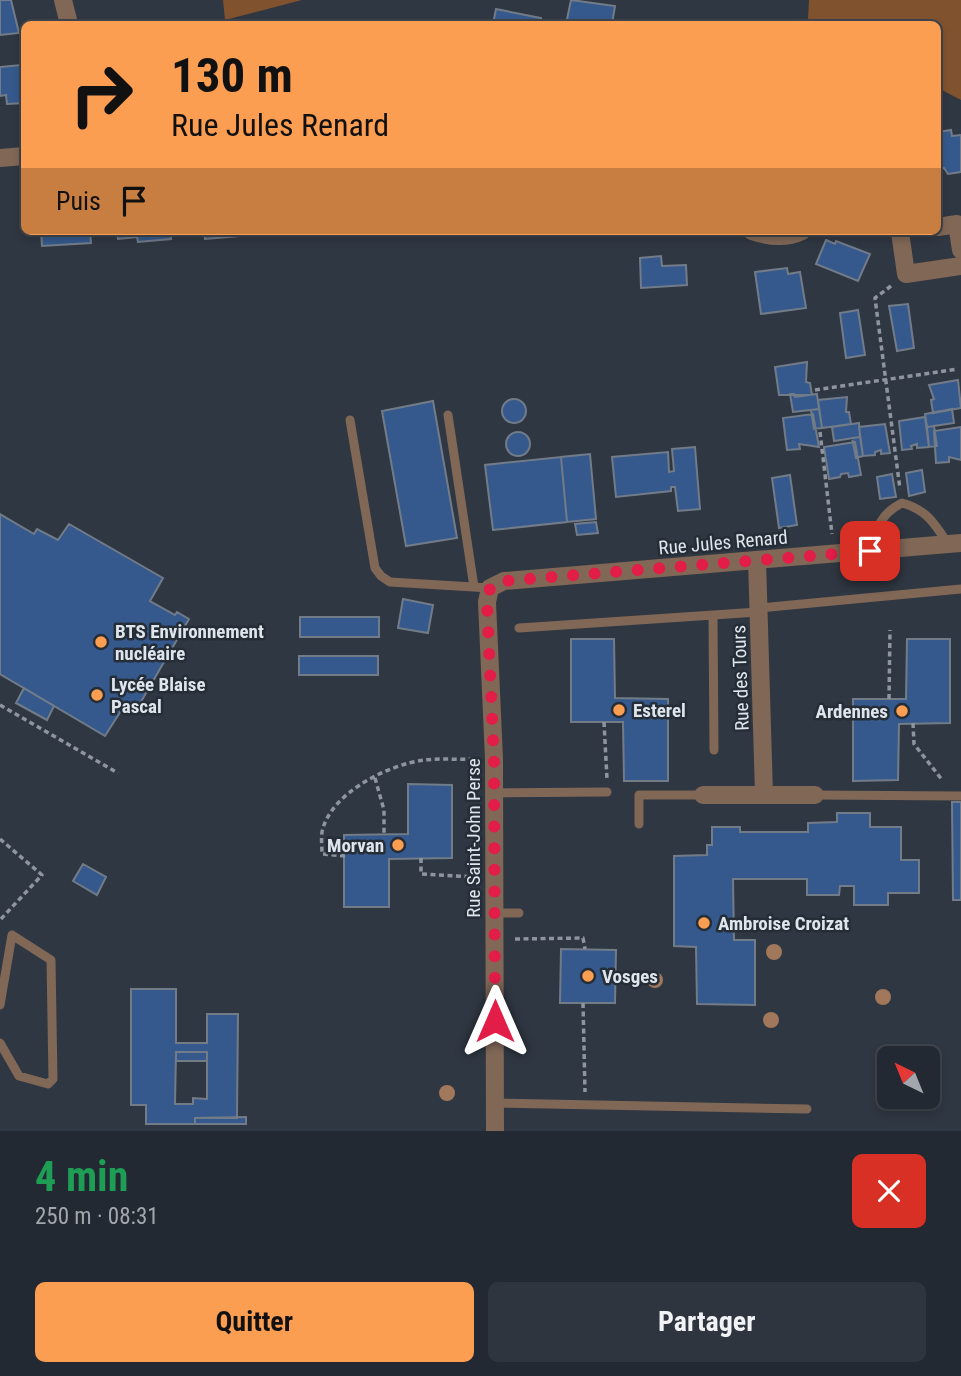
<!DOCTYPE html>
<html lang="fr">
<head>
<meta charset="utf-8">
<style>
	body { margin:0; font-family:"Roboto Condensed",sans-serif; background:#2f353e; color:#f1f3f6; height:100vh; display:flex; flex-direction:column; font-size:26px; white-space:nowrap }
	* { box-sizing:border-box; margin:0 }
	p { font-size:23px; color:#a3a6ac }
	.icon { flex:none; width:38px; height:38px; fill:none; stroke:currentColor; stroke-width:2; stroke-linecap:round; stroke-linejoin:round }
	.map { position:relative; height:1131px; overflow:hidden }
	.side { display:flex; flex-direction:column; background:#232932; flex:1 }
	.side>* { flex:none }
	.hud { position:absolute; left:21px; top:21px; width:920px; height:214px; border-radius:10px; box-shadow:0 4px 10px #0003,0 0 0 2px #40454d; background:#fc9e52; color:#111; overflow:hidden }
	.needle { width:46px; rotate:317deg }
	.buttons { position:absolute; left:877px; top:1046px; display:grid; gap:14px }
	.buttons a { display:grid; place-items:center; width:63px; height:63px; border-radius:10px; background:#232932; box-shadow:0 4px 10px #0003,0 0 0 2px #40454d; font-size:35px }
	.pin { position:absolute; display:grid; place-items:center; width:60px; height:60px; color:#fff; margin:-30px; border-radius:14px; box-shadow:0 4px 10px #0006 }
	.me { position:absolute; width:77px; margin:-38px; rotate:0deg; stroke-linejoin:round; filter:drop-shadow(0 0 5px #0008) }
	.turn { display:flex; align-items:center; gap:24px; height:147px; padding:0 35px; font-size:32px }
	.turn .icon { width:91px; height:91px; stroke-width:2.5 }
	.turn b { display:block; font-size:49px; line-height:60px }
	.then { display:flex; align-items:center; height:66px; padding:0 35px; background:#0003; gap:14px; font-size:26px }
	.round { display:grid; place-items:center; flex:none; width:74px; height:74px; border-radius:10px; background:#2f353e }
	.headline { display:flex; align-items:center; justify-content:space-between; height:119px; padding:0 35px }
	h1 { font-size:42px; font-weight:700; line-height:52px; color:#1e9e55 }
	.primary-button { display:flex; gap:14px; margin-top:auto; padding:14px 35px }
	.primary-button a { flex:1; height:80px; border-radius:10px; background:#fc9e52; color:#111; font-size:28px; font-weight:700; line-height:80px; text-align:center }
	.primary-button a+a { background:#2f353e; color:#f1f3f6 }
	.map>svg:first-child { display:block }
	.green { fill:#81522e }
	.building { fill:#35598c; stroke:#727b88; stroke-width:2; fill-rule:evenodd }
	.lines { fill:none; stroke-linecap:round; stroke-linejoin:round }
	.path { stroke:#8e959e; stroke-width:3.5; stroke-dasharray:5 3.5; stroke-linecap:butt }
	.lane { stroke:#806756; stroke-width:9 }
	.street { stroke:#806756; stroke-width:18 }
	.tree { fill:#a1785b }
	.route { stroke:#e11d48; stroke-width:12; stroke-dasharray:0 21.6 }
	.poi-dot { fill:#fc9e52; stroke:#252d37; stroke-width:2.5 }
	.labels { text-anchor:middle; stroke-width:5; stroke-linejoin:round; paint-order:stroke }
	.street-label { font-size:19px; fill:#dfe5ec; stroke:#252d37 }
	.poi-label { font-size:19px; font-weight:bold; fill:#dfe5ec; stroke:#252d37; text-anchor:start }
</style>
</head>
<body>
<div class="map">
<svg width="961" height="1131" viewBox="0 0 961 1131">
	<rect width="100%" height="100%" fill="#2f3742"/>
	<path class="green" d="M223 0H302L225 20Z
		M809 0H961V100L938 88V24H818L808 19Z"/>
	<path class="building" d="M0 0H11L19 33 0 35Z
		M571 0 615 6 612 24H566Z
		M496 9 541 18 540 24H493Z
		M21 65 24 103 7 104 6 95 0 96V67Z
		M951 130 952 136 961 135V172L948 174 944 168 939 169 938 178V132Z
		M41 231H90L91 243 42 246Z
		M117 231H170L171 239 138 242 137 237 118 239Z
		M204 231H240V236L205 239Z
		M826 240 835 244 836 241 870 254 858 281 816 264Z
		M661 256 662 266 686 265 687 285 641 288 640 258Z
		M787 268 788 274 800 272 806 308 761 314 755 272Z
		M908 304 914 348 897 351 889 306Z
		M858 310 865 355 846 358 840 313Z
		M807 362 806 382 810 383 812 395H779L775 367Z
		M958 380 961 408 933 413 931 400 934 399 929 385Z
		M790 394H794L795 397 817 394 819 409 793 412Z
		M847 397 846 412H849L851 424 822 428 818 400Z
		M502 411a12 12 0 1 1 24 0a12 12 0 1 1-24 0Z
		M433 401 457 538 406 546 382 411Z
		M819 409 822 428 814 429 811 410Z
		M952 409 954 423 927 427 925 414Z
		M813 414 819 447 799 444 800 449 787 450 783 418Z
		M925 417 929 447 917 448V444L911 446 912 449 902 450 899 421Z
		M859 423 860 437 834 441 832 427Z
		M885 424 890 453 881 454V450L875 452V455L863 456 859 427Z
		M934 426 937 446 929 447 927 427Z
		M961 427V460L949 457V462L936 463 934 431Z
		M506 444a12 12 0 1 1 24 0a12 12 0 1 1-24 0Z
		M860 437 863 456 856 458 852 438Z
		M855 442 861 475 849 477 848 473 841 474 840 477 829 479 824 447Z
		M695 447 700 509 678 511 675 487H671V491L616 497 612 457 668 452 669 472 674 471 672 449Z
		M590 454 596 519 567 522 561 457Z
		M561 457 567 522 493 530 485 465Z
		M922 470 925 492 909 496 906 473Z
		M892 474 896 497 880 499 877 477Z
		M790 475 797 525 779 528 772 478Z
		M0 514 34 534 37 529 58 540 69 524 163 578 150 601 175 615 177 612 189 619 135 712 124 706 105 736 0 674Z
		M596 522 598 533 577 535 575 524Z
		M403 599 433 605 428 633 398 628Z
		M300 617H379V637H300Z
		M571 639H614L615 698 668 699V781H624L623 722H571Z
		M907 639H950V723L899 724 898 780 853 781V699H906Z
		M299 656H378V675H299Z
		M24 688 54 706 47 720 16 703Z
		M408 784 452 785V858L389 859V907H344V835L408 834Z
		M952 802H961V900H953Z
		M837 813H870V827H901V860H919V893H888V905H854V886H840L839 895H807V879H733L734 940H755V1005L697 1004 696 947 674 946V856L707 855V845H712V827H740V832H808V823L837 822Z
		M83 864 106 877 97 895 73 881Z
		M561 949 616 950 615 1003H560Z
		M131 989H176V1043H207V1014H238L237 1118H195V1124H146V1105H131ZM176 1052H207V1099L193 1098V1104H175Z
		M176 1052H207V1061H176Z
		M246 1117V1124H195V1118Z"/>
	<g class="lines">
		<path class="path" d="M891 286 875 298 900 489
			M815 390 958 369
			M820 432 832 534
			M889 699 890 630
			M0 705 118 773
			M604 722 607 779
			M913 723 914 744 943 781
			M375 778 384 810V834
			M0 839 42 875 0 920
			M345 856 322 854C322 847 321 839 322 832 330 793 389 764 425 760 441 758 458 760 474 759
			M421 858V874L476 877
			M515 939 583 938 585 949
			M583 1003 585 1092"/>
		<path class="lane" d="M448 415 474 587
			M350 420 375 568 381 576 390 582 490 588
			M870 551C877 528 880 514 902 503 926 509 935 524 948 544
			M759 608 961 589
			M713 615 714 750
			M519 628 758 612
			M493 793 607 792
			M815 795 961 796
			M639 824V795H703
			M494 913H519
			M0 1005 12 935 51 960 53 1079 48 1084 19 1076 0 1043
			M495 1103 807 1109"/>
		<path class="street" d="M63 0 69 24
			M0 158 24 156
			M938 227 957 224 961 250
			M752 231C769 237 785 239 802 231
			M900 232 906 274 961 266
			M757 560 764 794
			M703 795H815
			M495 1131 494 759 487 602 490 588 504 581 961 543"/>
	</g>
	<g class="tree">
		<circle cx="774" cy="952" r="8"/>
		<circle cx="655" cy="980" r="8"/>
		<circle cx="883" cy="997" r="8"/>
		<circle cx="771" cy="1020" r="8"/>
		<circle cx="447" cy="1093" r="8"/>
	</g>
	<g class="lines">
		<path class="route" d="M495 1021 494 760 487 603 490 588 504 581 870 551"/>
	</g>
	<g class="poi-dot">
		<circle cx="101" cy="642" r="7"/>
		<circle cx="97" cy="695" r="7"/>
		<circle cx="619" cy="710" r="7"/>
		<circle cx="902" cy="711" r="7"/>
		<circle cx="398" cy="845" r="7"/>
		<circle cx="704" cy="923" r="7"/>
		<circle cx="588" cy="976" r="7"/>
	</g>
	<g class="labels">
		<g class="street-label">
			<text transform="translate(723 542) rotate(-5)" y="7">Rue Jules Renard</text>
			<text transform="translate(740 678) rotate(-92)" y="7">Rue des Tours</text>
			<text transform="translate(473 838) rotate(-90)" y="7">Rue Saint-John Perse</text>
		</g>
		<g class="poi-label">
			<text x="115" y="638">BTS Environnement<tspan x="115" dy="22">nucléaire</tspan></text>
			<text x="111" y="691">Lycée Blaise<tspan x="111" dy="22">Pascal</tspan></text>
			<text x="633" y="717">Esterel</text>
			<text x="888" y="718" text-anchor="end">Ardennes</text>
			<text x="384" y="852" text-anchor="end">Morvan</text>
			<text x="718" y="930">Ambroise Croizat</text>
			<text x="602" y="983">Vosges</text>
		</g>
	</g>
</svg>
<div class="buttons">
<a><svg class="needle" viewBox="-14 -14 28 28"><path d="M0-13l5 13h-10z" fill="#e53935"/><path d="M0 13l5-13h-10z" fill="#a3a6ac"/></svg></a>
</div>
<div class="pin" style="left:870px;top:551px;background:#d93025"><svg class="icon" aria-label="arrive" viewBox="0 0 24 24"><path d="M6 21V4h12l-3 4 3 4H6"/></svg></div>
<svg class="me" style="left:495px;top:1021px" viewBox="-20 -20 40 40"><path d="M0-17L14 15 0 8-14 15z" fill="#e11d48" stroke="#fff" stroke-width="4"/></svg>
<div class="hud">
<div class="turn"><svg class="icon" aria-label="right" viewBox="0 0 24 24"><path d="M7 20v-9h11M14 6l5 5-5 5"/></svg><div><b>130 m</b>Rue Jules Renard</div></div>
<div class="then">Puis<svg class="icon" aria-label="arrive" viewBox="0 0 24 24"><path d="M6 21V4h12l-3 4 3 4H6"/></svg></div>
</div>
</div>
<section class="side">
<div class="headline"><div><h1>4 min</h1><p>250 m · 08:31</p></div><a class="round" style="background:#d93025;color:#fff"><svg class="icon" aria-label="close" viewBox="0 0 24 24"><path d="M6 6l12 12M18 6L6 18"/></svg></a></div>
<div class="primary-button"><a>Quitter</a><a>Partager</a></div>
</section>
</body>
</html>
